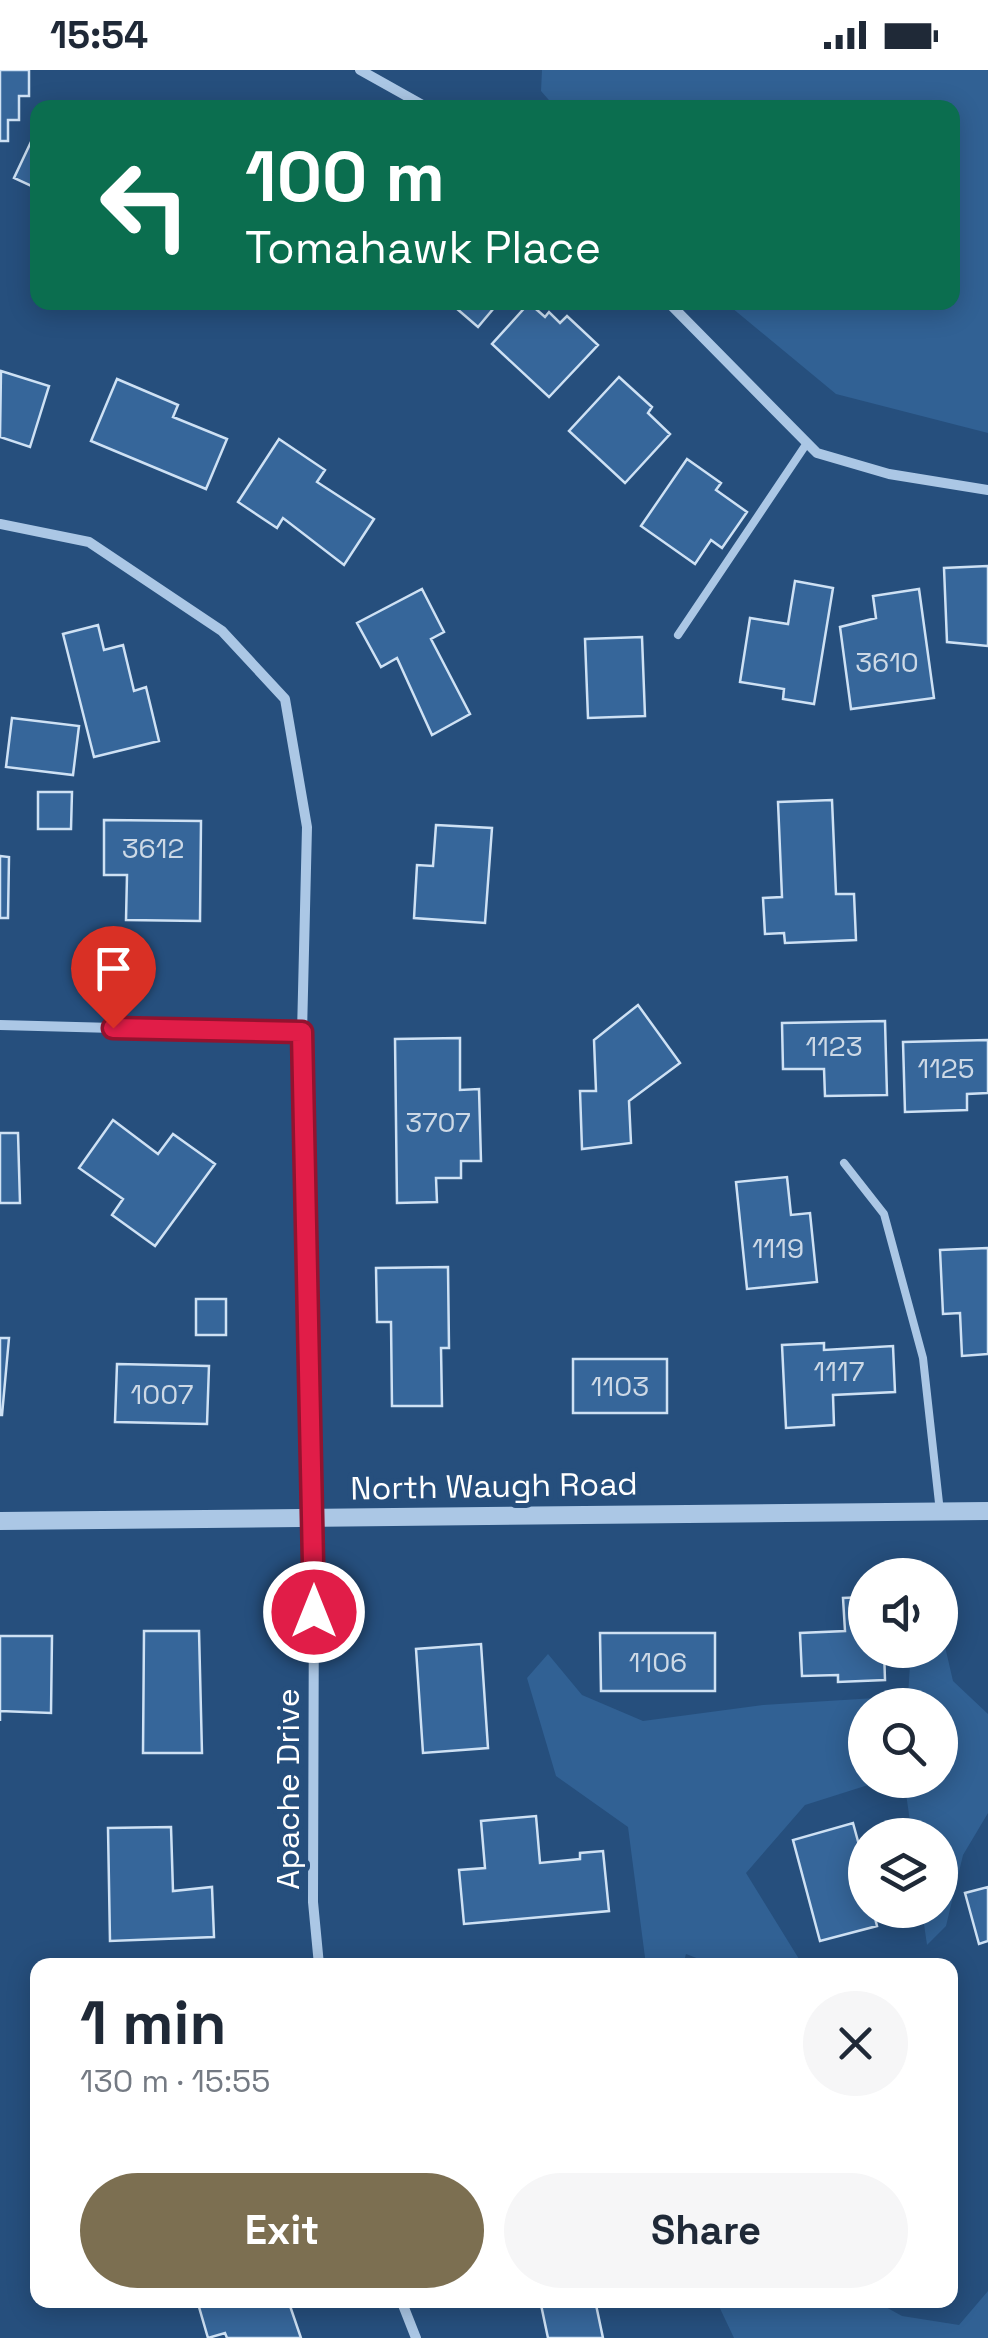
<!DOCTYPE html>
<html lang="en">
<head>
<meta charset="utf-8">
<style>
	body { margin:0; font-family:"Space Grotesk",sans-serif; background:#f6f6f7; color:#1f2937; height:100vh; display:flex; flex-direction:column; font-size:38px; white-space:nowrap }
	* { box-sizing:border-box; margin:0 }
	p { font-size:32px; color:#747a83 }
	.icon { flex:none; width:55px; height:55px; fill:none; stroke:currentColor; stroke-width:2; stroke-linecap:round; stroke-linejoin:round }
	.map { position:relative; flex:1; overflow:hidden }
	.panel { position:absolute; left:30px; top:1888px; width:928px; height:350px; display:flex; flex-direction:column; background:#fff; border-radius:20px; box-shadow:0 5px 25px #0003 }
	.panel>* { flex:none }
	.hud { position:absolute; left:30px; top:30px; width:930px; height:210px; border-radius:20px; box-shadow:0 5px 25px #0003; background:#0b6e4f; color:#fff; overflow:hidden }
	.buttons { position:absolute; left:848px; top:1488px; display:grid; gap:20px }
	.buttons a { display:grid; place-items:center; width:110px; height:110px; border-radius:50%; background:#fff; box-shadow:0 5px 25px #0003; font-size:50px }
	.pin { position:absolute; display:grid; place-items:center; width:85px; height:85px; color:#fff; margin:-102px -42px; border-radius:50% 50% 50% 0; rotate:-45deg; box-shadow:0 0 10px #0007 }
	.pin .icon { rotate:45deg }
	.me { position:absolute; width:110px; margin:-55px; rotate:0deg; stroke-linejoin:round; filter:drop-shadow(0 0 8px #0008) }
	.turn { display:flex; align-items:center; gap:35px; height:210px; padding:0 50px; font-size:45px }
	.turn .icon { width:130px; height:130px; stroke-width:2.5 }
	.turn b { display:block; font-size:70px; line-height:85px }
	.round { display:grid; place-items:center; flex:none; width:105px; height:105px; border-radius:52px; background:#f6f6f7 }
	.head { display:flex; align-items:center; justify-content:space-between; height:170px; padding:0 50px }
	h1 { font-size:60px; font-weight:700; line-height:75px }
	.action { display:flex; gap:20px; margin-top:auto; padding:20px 50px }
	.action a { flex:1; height:115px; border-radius:60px; background:#7c6f51; color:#fff; font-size:40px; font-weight:700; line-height:115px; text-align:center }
	.action a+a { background:#f6f6f7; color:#1f2937 }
	.status { display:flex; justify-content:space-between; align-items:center; height:70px; padding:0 50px; background:#fff; direction:ltr }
	.status svg { height:28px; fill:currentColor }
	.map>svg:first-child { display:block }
	.green { fill:#316194 }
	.building { fill:#36669a; stroke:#cee1f4; stroke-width:2.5 }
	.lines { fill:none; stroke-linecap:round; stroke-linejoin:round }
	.service { stroke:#abc7e5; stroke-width:8 }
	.minor { stroke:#abc7e5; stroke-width:10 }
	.tertiary { stroke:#abc7e5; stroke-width:18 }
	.route-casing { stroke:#92132f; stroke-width:25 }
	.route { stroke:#e11d48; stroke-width:18 }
	.labels { text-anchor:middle; stroke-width:10; stroke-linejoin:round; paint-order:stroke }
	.number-label { font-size:28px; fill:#cdd9e6 }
	.street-label { font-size:32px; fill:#fff; stroke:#264f7d }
</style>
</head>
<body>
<div class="status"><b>15:54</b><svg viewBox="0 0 49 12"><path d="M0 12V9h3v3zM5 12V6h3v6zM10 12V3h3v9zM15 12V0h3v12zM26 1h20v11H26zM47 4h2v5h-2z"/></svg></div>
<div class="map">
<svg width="988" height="2268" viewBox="0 0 988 2268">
	<rect width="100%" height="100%" fill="#264f7d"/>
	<path class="green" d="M542 0H988V363L836 324 726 233 952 232V38L555 37 541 21Z
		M940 1555 953 1611 988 1644V1743L963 1785 946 1856 927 1875 922 1840H940V1765H912L904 1710H940V1635H865V1710H884L805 1735 746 1803 799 1889 834 1895H715L686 1884 683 1895H646L628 1757 556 1706 527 1608 548 1584 582 1625 643 1651 763 1635 908 1626 911 1580H940Z
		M988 2221V2268H734L716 2230H873L902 2246 959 2255Z"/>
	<path class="building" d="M0 0H29V26H19V50H8V71H0Z
		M38 57V119L14 108Z
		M449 232H499L478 257Z
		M529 233 545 247 549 242 560 253 567 246 598 275 549 327 492 274Z
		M1 301 49 316 30 377 0 367Z
		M619 307 652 337 648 343 670 364 625 413 569 361Z
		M117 309 178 335 173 347 227 369 206 419 91 371Z
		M279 369 325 400 317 412 374 449 344 495 283 448 277 458 238 432Z
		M687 389 721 413 716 420 747 442 722 478 711 470 695 494 641 456Z
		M988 496V576L947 572 944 498Z
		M795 511 833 518 814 634 783 629 784 619 740 612 750 548 788 554Z
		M422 519 444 562 431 569 470 644 432 665 397 588 381 597 357 553Z
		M919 519 934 628 851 639 840 557 876 548 873 526Z
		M98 555 104 580 123 575 134 621 146 617 159 671 94 687 63 564Z
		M642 567 645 646 588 648 585 569Z
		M12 648 79 656 73 705 6 697Z
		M38 722H72L71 759H38Z
		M832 730 836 824H854L856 870 785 873 784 863 765 864 763 828 782 827 778 732Z
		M104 750 201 751 200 851 126 850 127 805H104Z
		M436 755 492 758 485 853 414 848 417 795 433 796Z
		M0 786 9 787 8 848H0Z
		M638 935 680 993 629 1031 631 1073 582 1079 580 1021H596L594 970Z
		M885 951 887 1025 825 1026 824 999H783L782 953Z
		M460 968V1020L479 1019 481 1091H461V1108H436L437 1132 397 1133 395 969Z
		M988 970V1023L967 1024V1040L905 1042 903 972Z
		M113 1050 158 1084 173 1064 215 1094 155 1176 112 1145 123 1129 79 1098Z
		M0 1063H18L20 1133H0Z
		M787 1107 791 1145 810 1143 817 1212 747 1219 736 1112Z
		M988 1178V1284L962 1286 960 1243 943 1244 940 1180Z
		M448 1197 449 1278H441L442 1336H392L391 1252H377L376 1198Z
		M196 1229H226V1265H196Z
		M0 1268H9L2 1345H0Z
		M824 1273V1280L893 1276 895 1322 833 1325 834 1355 786 1358 782 1275Z
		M573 1289H667V1343H573Z
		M117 1294 209 1296 207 1354 115 1352Z
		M865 1527V1580H884L885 1610 838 1612V1605L802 1606 800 1563 845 1561 843 1528Z
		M144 1561H199L202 1683H143Z
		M600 1563H715V1621H601Z
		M0 1566H52L51 1643 0 1641V1651Z
		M481 1574 488 1678 423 1683 416 1579Z
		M536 1746 540 1793 580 1789V1783L603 1781 609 1841 464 1854 459 1800 485 1798 481 1751Z
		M853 1753 865 1797V1840H873L877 1856 820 1871 793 1770Z
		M171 1757 173 1821 212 1817 214 1867 110 1871 108 1758Z
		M988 1817V1871L979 1874 965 1823Z
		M215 2230H288L301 2268H227L225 2263 208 2268 199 2237Z
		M540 2230H595L603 2268H548Z"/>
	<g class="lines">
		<path class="service" d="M678 565 807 373
			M844 1093 884 1144 923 1288 940 1442"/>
		<path class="minor" d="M360 0 428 38
			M668 232 817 383 889 404 988 420
			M0 454 89 472 222 561 285 629 307 757 302 963 314 1506 313 1832 319 1895
			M0 955 302 963
			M401 2230 416 2268"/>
		<path class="tertiary" d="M0 1451 988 1441"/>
	</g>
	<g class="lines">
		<defs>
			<path id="route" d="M113 958 302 962 314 1542"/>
		</defs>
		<use href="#route" class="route-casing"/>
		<use href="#route" class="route"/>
	</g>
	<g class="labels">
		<g class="number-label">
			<text x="887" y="602">3610</text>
			<text x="153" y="788">3612</text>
			<text x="834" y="986">1123</text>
			<text x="946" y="1008">1125</text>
			<text x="438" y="1062">3707</text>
			<text x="778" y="1188">1119</text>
			<text x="839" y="1311">1117</text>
			<text x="620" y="1326">1103</text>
			<text x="162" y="1334">1007</text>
			<text x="658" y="1602">1106</text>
		</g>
		<g class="street-label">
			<text transform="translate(494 1416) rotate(-1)" y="11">North Waugh Road</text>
			<text transform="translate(288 1719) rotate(-90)" y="11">Apache Drive</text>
		</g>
	</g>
</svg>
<div class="buttons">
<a><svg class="icon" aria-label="sound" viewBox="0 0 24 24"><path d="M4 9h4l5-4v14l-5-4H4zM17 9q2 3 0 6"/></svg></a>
<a><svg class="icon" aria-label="search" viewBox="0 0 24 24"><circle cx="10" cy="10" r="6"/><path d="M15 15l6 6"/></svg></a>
<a><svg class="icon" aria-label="layers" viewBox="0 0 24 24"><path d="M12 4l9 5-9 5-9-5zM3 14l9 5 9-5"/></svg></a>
</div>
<div class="pin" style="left:113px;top:958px;background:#d93025"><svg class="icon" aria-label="arrive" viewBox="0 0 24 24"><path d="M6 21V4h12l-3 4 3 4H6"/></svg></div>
<svg class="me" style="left:314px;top:1542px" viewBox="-20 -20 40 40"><circle r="17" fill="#e11d48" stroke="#fff" stroke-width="3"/><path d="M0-11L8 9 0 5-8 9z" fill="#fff"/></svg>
<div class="hud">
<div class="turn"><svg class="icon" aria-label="left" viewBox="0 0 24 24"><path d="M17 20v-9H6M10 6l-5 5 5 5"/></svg><div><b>100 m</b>Tomahawk Place</div></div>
</div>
<section class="panel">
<div class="head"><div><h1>1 min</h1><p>130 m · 15:55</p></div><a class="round"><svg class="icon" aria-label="close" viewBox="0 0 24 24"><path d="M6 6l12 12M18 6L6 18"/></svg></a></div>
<div class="action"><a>Exit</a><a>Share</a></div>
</section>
</div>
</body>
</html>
